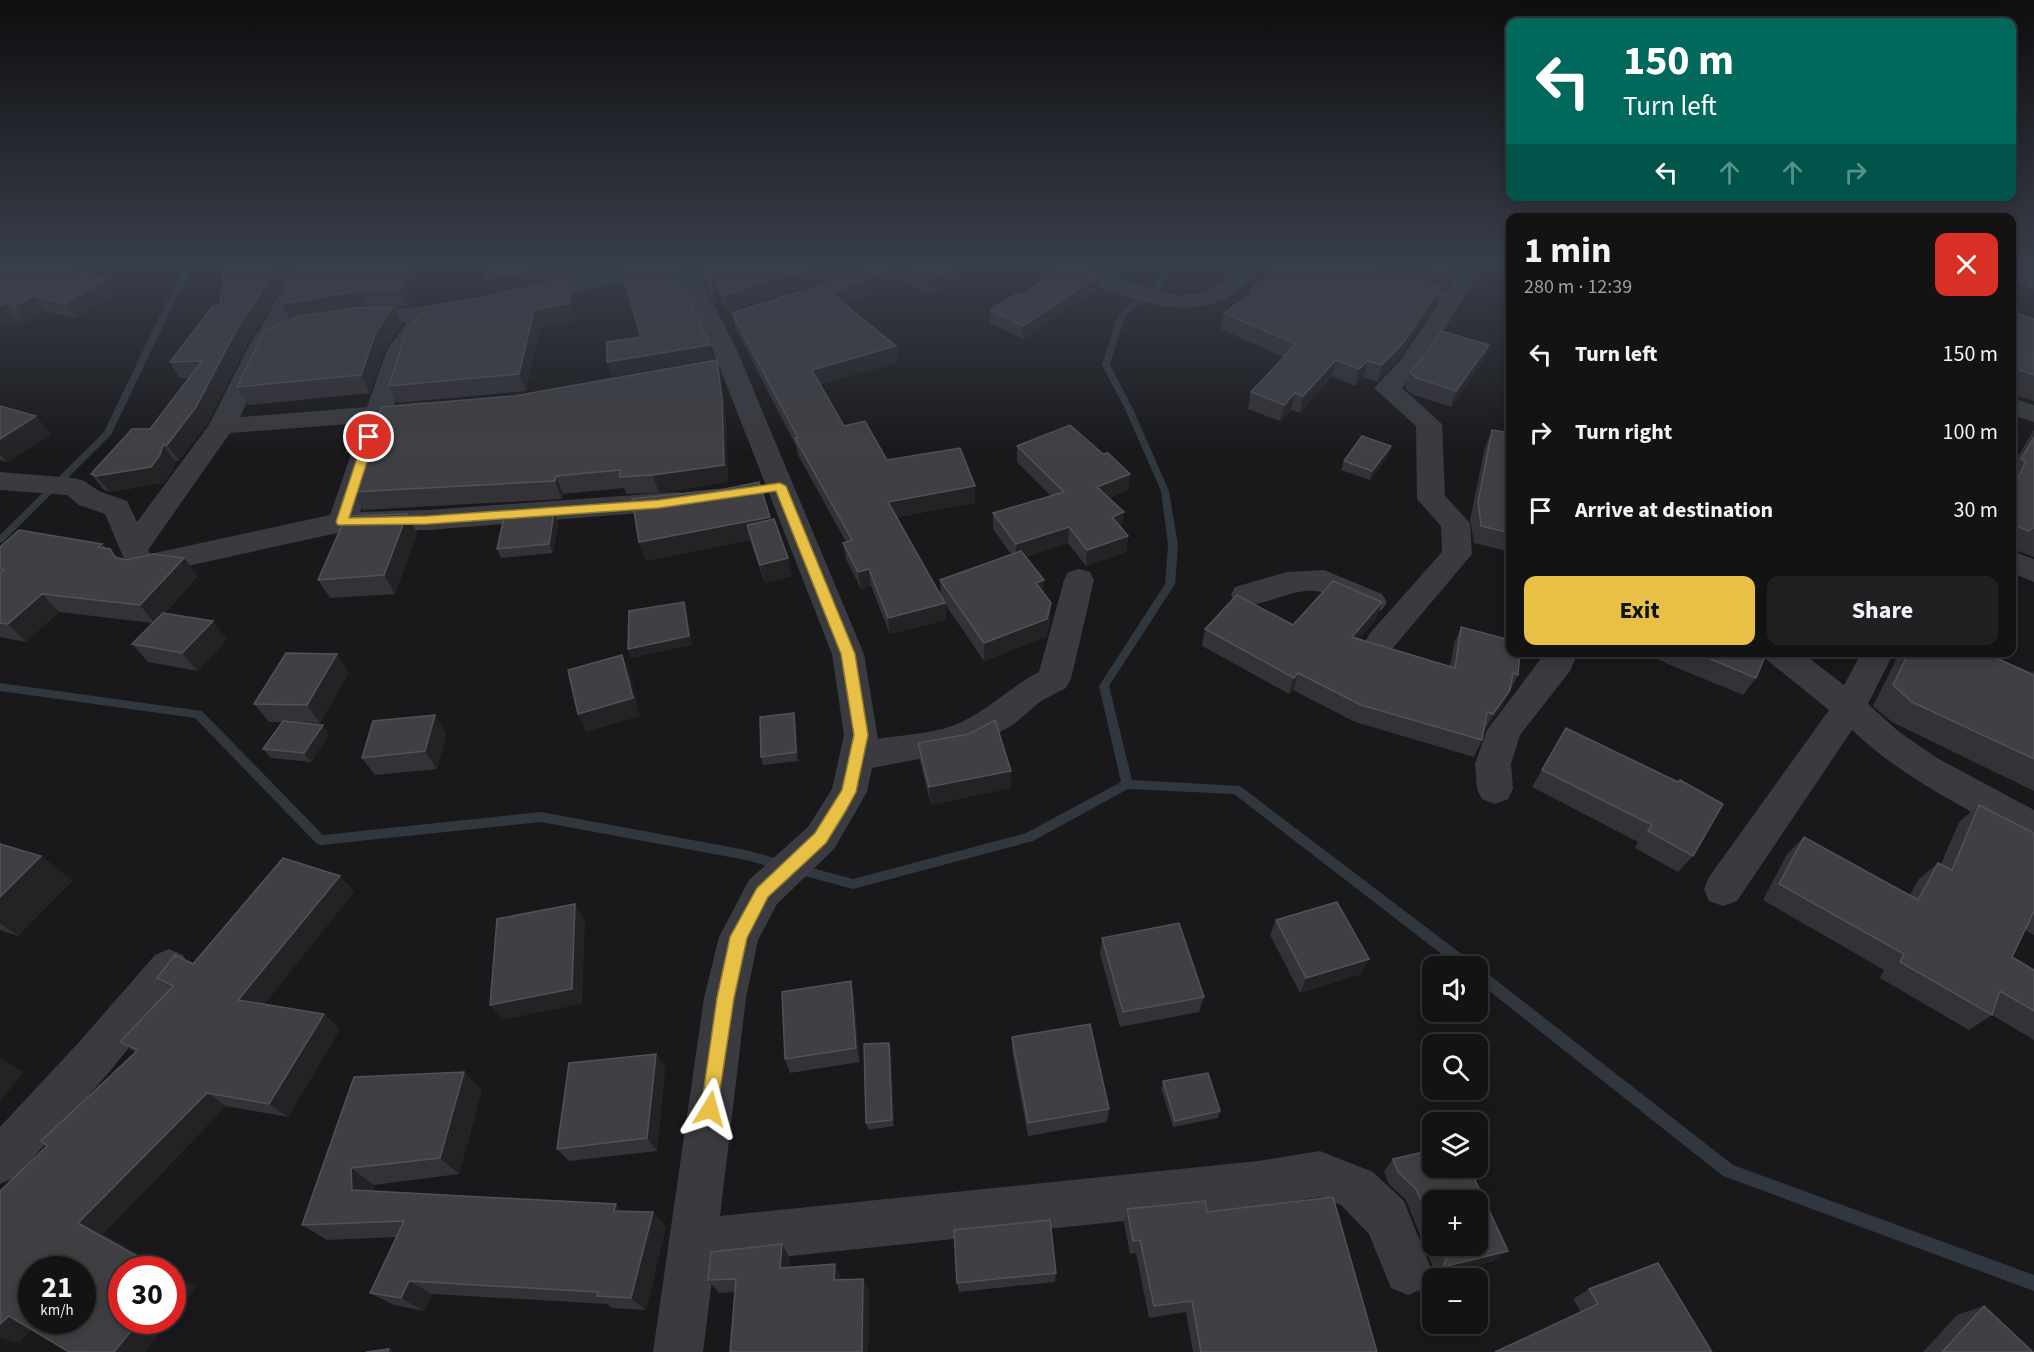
<!DOCTYPE html>
<html lang="en">
<head>
<meta charset="utf-8">
<style>
	body { margin:0; font-family:"Source Sans 3",sans-serif; background:#202022; color:#f1f3f6; height:100vh; display:flex; flex-direction:column; font-size:22px; white-space:nowrap }
	* { box-sizing:border-box; margin:0 }
	p { font-size:20px; color:#9d9ea0 }
	.icon { flex:none; width:33px; height:33px; fill:none; stroke:currentColor; stroke-width:2; stroke-linecap:round; stroke-linejoin:round }
	.map { position:relative; flex:1; overflow:hidden }
	.side { position:absolute; left:1506px; top:213px; width:510px; height:444px; display:flex; flex-direction:column; background:#131314; border-radius:12px; box-shadow:0 3px 15px #0003,0 0 0 2px #323234 }
	.side>* { flex:none }
	.banner { position:absolute; left:1506px; top:18px; width:510px; height:183px; border-radius:12px; box-shadow:0 3px 15px #0003,0 0 0 2px #323234; background:#00695c; color:#fff; overflow:hidden }
	.tools { position:absolute; left:1422px; top:956px; display:grid; gap:12px }
	.tools a { display:grid; place-items:center; width:66px; height:66px; border-radius:12px; background:#131314; box-shadow:0 3px 15px #0003,0 0 0 2px #323234; font-size:30px }
	.speed { position:absolute; left:18px; top:1256px; display:flex; gap:12px; font-size:30px; font-weight:700; text-align:center }
	.speed>* { display:grid; place-content:center; width:78px; height:78px; border-radius:50%; background:#131314; box-shadow:0 3px 15px #0003,0 0 0 2px #323234; line-height:1 }
	.speed small { font-size:15px; font-weight:400 }
	.speed .limit { border:9px solid #d22; background:#fff; color:#111 }
	.pin { position:absolute; display:grid; place-items:center; width:51px; height:51px; color:#fff; margin:-26px; border:3px solid #fff; border-radius:50%; box-shadow:0 2px 6px #0007 }
	.me { position:absolute; width:66px; margin:-33px; rotate:8deg; stroke-linejoin:round; filter:drop-shadow(0 0 4px #0008) }
	.turn { display:flex; align-items:center; gap:21px; height:126px; padding:0 18px; font-size:27px }
	.turn .icon { width:78px; height:78px; stroke-width:2.5 }
	.turn b { display:block; font-size:42px; line-height:51px }
	.lanes { display:flex; align-items:center; height:57px; padding:0 18px; background:#0003; justify-content:center; gap:30px; direction:ltr }
	.lanes .off { opacity:.35 }
	.round { display:grid; place-items:center; flex:none; width:63px; height:63px; border-radius:12px; background:#202022 }
	.head { display:flex; align-items:center; justify-content:space-between; height:102px; padding:0 18px }
	h1 { font-size:36px; font-weight:700; line-height:45px }
	.cta { display:flex; gap:12px; margin-top:auto; padding:12px 18px }
	.cta a { flex:1; height:69px; border-radius:12px; background:#e8c045; color:#111; font-size:24px; font-weight:700; line-height:69px; text-align:center }
	.cta a+a { background:#202022; color:#f1f3f6 }
	ul { padding:0; list-style:none }
	li { display:flex; align-items:center; gap:18px; height:78px; padding:0 18px }
	li div { flex:1 }
	li b { display:block; font-size:22px }
	li em { font-style:normal }
	.map>svg:first-child { display:block }
	.lines { fill:none; stroke-linecap:round; stroke-linejoin:round }
	.stream { fill:#30373f; fill-rule:evenodd }
	.minor { fill:#3a3b40; fill-rule:evenodd }
	.wall { fill:#333236; fill-rule:evenodd }
	.shaded-wall { fill:#232325 }
	.building { fill:#404044; stroke:#515157; stroke-width:1.5; fill-rule:evenodd }
	.route { fill:#e8c045; stroke:#977d2d; stroke-width:1.5 }
</style>
</head>
<body>
<div class="map">
<svg width="2034" height="1352" viewBox="0 0 2034 1352">
	<rect width="100%" height="100%" fill="#19191b"/>
	<g class="lines">
		<path class="stream" d="M184 265H192L111 435 3 542 0 543V535L104 432Z
			M1164 265H1172L1161 287 1125 316 1110 365 1133 409 1169 491 1178 545 1175 584 1109 686 1132 780 1240 786 1472 962 1473 966H1457L1234 794 1128 789 1033 841 853 889 797 874 793 873 791 869 793 865 797 864 853 879 1026 833 1121 782 1099 686 1165 584 1168 545 1161 491 1125 409 1102 365 1118 315 1155 284Z
			M0 683 202 711 323 835 541 812 746 850 786 861 788 865 786 869 782 870 746 860 541 822 321 845 317 844 195 718 0 691Z
			M1478 968 1483 970 1733 1165 2034 1275V1291L1723 1176 1478 982Z"/>
		<path class="minor" d="M286 265H308C304 301 289 315 274 345 262 369 251 393 240 417L367 407 387 350 407 323 354 325 346 323 342 318 346 313 464 303 472 305 476 310 472 315 433 321 411 350 394 405 424 402 433 404 437 410 433 416 389 421 360 512 428 510 677 492 687 494 691 501 687 508 677 510 428 530 342 532 142 576 131 573 127 566 105 514 79 505 67 495 0 490V472L74 478 84 481 99 491 127 501 137 522 209 425 251 342 267 318 283 286ZM362 423 330 515 150 554 148 550 230 433Z
			M636 265H693L736 348 864 654 878 739C900 735 931 734 952 726 985 714 1009 687 1039 672L1064 580 1068 572 1079 569 1090 572 1094 580 1071 679 1066 688 1041 701 1014 724 970 749 872 768 867 792 834 849 777 904 758 940 746 998 720 1216 1258 1161 1320 1151 1373 1172 1404 1201 1432 1271 1425 1288 1408 1295 1391 1288 1369 1234 1341 1205 1320 1197 1258 1207 714 1264 703 1352H653L704 998 719 937 749 880 808 827 832 789 844 735 832 654 712 348 673 270 523 304 515 302 511 297 515 292Z
			M1053 265C1063 265 1076 263 1086 266 1145 280 1187 324 1240 265H1263C1210 342 1125 296 1056 270Z
			M1462 265H1495L1492 270 1479 274 1421 366 1402 388 1442 424 1445 496 1470 523 1472 554 1393 648 1382 652 1371 648 1366 640 1371 632 1442 552 1441 526 1417 499 1416 426 1374 388 1400 361 1439 303 1424 300 1420 295 1424 290 1432 288 1447 290Z
			M2012 269 2034 275V289L2012 283Z
			M2012 398 2034 405V422L2012 415Z
			M2012 551 2034 559V582L2012 573Z
			M1324 570 1382 594 1387 602 1382 610C1359 617 1343 598 1321 592 1292 585 1263 611 1235 603L1231 595 1235 587 1287 572Z
			M1546 652H1578L1570 671 1520 735 1511 764 1513 789 1508 799 1495 804 1482 799 1477 789 1475 764 1487 730Z
			M1762 652H1801L1844 685 1862 652H1894L1868 704 1898 731 1937 758 2034 810V844L2021 839C1962 806 1901 777 1852 730L1737 901 1723 906 1709 901 1704 889 1709 877 1829 710 1767 660Z
			M169 949 183 955 189 968 183 981 110 1071 16 1177 0 1184V1127L80 1041 155 955Z"/>
	</g>
	<path class="wall" d="M0 265H81L87 273 108 278 118 293 77 318 46 311 25 322 17 319 0 328Z
		M224 265H285L281 285 265 317 249 341 207 424 179 461H175L172 472 163 483 110 492 104 490 91 474 150 429 189 378H180L170 362 220 306Z
		M300 265H420L407 306 361 308 402 324 385 349 370 393 248 405 237 387 291 320Z
		M694 265H865L835 277 727 311 714 287 716 305Z
		M876 265H987L931 295 900 278 845 304 896 346 897 362 820 384 844 426 887 460 975 486V503L897 517 941 596 940 580 1011 554 993 529V513L1051 496 1017 462V446L1103 454 1130 474 1128 490 1109 498 1122 528 1121 529 1128 536 1126 552 1086 566 1068 543 1026 557 1044 594 1050 621 1046 637 984 661 945 604 946 620 890 634 871 586 861 589 846 559 843 543 846 542 798 455 796 446 736 329 732 313 811 288Z
		M1090 265H1130L1118 274Z
		M1268 265H1364L1435 304 1398 360 1377 382 1363 377 1355 386 1332 376 1300 413 1291 410 1280 421 1248 409 1251 392 1284 357 1221 329 1224 313 1250 294 1251 288 1266 277Z
		M1370 265H1458L1457 269 1446 288 1434 286Z
		M2015 265H2034V273L2013 267Z
		M1099 276 1098 289 1023 339 990 323V310L1020 296Z
		M565 279 570 296 575 320 540 327 526 391 397 403 389 386 469 300Z
		M2012 312 2034 319V401L2012 394Z
		M1489 345 1483 361 1451 407 1412 394 1405 388 1410 372Z
		M717 360 721 378 726 419 728 482 659 493 626 494 624 488 563 494 562 499 363 510 353 492 377 429 375 427 514 396Z
		M0 406 51 434 7 462 0 460Z
		M1492 430 1510 433V552L1474 543 1470 520 1485 447Z
		M2034 430V557L2013 549 2012 550V466Z
		M1391 446 1388 456 1370 480 1341 470 1344 461Z
		M554 513 558 523 553 553 501 558 497 549Z
		M407 514 417 533 395 594 330 598 318 580Z
		M770 520 788 558 792 576 765 583 750 540 645 561Z
		M102 544 106 548 117 557 198 576 165 613 227 639 198 671 148 662 132 644 152 623 59 612 26 642 0 637V547Z
		M1382 602 1376 619 1359 639 1450 666 1454 644 1461 627 1518 675 1502 707 1484 730 1482 740 1474 757 1355 722 1293 690 1289 694 1202 646 1205 629 1293 625Z
		M1644 652H1767L1756 678 1743 695 1668 664Z
		M1900 652H1983L2032 673 2034 671V791L1892 722 1873 706Z
		M349 672 320 723 294 722 329 734 311 762 271 758 263 749 282 722H269L254 704Z
		M796 722 798 761 763 765 761 757Z
		M1566 728 1693 856 1678 872 1635 848 1638 842 1532 787Z
		M446 733 437 769 375 775 362 758Z
		M969 734 1011 788 931 805 920 761 918 743Z
		M1979 805 2034 833V935L2025 930 2012 957 2034 970V1040L1992 1015 1969 1030 1880 978 1884 970 1763 900 1787 854 1804 837 1910 895 1919 879 1938 863 1941 864 1959 822Z
		M0 844 41 856 72 881 18 936 0 930Z
		M354 892 264 1004 324 1014 340 1029 288 1117 226 1106 103 1234 165 1269H122L32 1329 18 1343 47 1146 135 1052 120 1042 170 989 157 978 193 964Z
		M1276 920 1361 974 1300 993 1270 935Z
		M1102 938 1204 997 1199 1012 1120 1027 1100 954Z
		M851 981 854 996 860 1062 790 1073 785 1059Z
		M1012 1037 1109 1109 1107 1122 1028 1136 1012 1051Z
		M889 1043 891 1050 894 1126 868 1130 866 1123Z
		M656 1054 665 1068 657 1151 569 1161 557 1149Z
		M354 1077 482 1090 459 1174 374 1185V1191L623 1211 653 1212 666 1227 646 1310 612 1308 607 1304 432 1294 424 1311 394 1305 370 1293 397 1237 327 1240 302 1225Z
		M1163 1081 1220 1111 1218 1118 1173 1127 1161 1088Z
		M1393 1159 1494 1261 1432 1277 1434 1270 1406 1200 1389 1184 1384 1171ZM1432 1200 1478 1245H1432Z
		M1127 1209 1207 1212 1377 1352H1193L1186 1312 1149 1318 1136 1253 1130 1254 1124 1223Z
		M790 1258 789 1267 841 1278V1280L863 1279 869 1292 868 1352H730L735 1292 719 1293 708 1280Z
		M1056 1273 1055 1282 959 1292 957 1283Z
		M1589 1289 1712 1352 1581 1312 1573 1299Z
		M1984 1306 2033 1352H1923L1957 1315Z"/>
	<path class="shaded-wall" d="M76 265H81L90 278 69 269Z
		M273 265H285L281 285 265 317 249 341 207 424 179 461 167 445 239 325Z
		M408 265H420L407 306 400 290Z
		M550 265H626L490 295 484 280Z
		M821 265H865L835 277 727 311 723 295Z
		M894 265H899L900 278 835 310 832 294Z
		M958 265H987L931 295 930 280Z
		M1119 265H1130L1118 274Z
		M1455 265H1458L1457 269 1446 288 1451 271Z
		M711 271 714 287 716 305 712 289Z
		M1099 276 1098 289 1023 339V326Z
		M108 278 118 293 77 318 66 303Z
		M565 279 570 296 575 320 540 327 526 391 519 374 534 310Z
		M1440 288 1435 304 1398 360 1377 382 1382 365Z
		M357 291 365 307 291 320 282 304Z
		M34 296 46 311 25 322 14 306Z
		M5 303 17 319 0 328V306Z
		M393 307 402 324 385 349 370 393 361 375 376 332Z
		M710 345 714 359 612 377 607 362Z
		M1489 345 1483 361 1451 407 1456 391Z
		M896 346 897 362 815 386 812 370Z
		M717 360 721 378 726 419 728 482 659 493 653 475Z
		M1336 360 1332 376 1300 413 1303 396Z
		M1368 361 1363 377 1355 386 1359 369Z
		M1295 393 1291 410 1280 421 1284 405Z
		M36 416 51 434 7 462 0 454V439Z
		M163 445 175 461 172 472 163 483 110 492 96 476Z
		M1391 446 1388 456 1370 480 1372 471Z
		M1130 474 1128 490 1096 503 1097 487Z
		M556 476 563 494 562 499 555 481Z
		M975 486V503L890 518 888 502Z
		M1124 512 1122 528 1110 533 1112 517Z
		M554 513 558 523 553 553 549 544Z
		M407 514 417 533 395 594 384 575Z
		M770 517 774 536 747 525 750 540 645 561 639 542Z
		M1069 527 1068 543 1016 561V544Z
		M1128 536 1126 552 1086 566 1087 550Z
		M184 558 198 576 155 624 140 605Z
		M788 558 792 576 765 583 760 565Z
		M869 569 871 586 861 589 858 572Z
		M1044 580V598L1036 583Z
		M42 594 59 612 26 642 8 624Z
		M684 602 687 611 692 645 631 658 628 649Z
		M1382 602 1376 619 1346 654 1352 637Z
		M945 603 946 620 890 634 888 618Z
		M1051 603 1050 621 1046 637 984 661V643Z
		M213 621 227 639 198 671 182 653Z
		M337 654 349 672 320 723 307 705Z
		M622 655 630 673 640 716 586 732 578 714Z
		M1298 673 1293 690 1289 694 1294 678Z
		M1510 690 1502 707 1485 730 1493 714Z
		M794 713 796 722 798 761 796 752Z
		M435 715 446 733 437 769 425 751Z
		M323 725 329 734 311 762 304 753Z
		M1011 771V788L931 805 929 787Z
		M41 856 72 881 18 936 0 923V897Z
		M340 876 354 892 256 1015 238 1000Z
		M575 904 585 920 582 1004 502 1020 490 1005Z
		M1369 959 1361 974 1300 993 1306 978Z
		M851 981 854 996 860 1062 856 1048Z
		M324 1014 340 1029 288 1117 269 1104Z
		M889 1043 891 1050 894 1126 892 1120Z
		M656 1054 665 1068 657 1151 647 1138Z
		M0 1058 24 1072 0 1101Z
		M464 1072 482 1090 459 1174 440 1158Z
		M207 1093 226 1106 103 1234 165 1269H160L78 1223Z
		M351 1168 374 1185 375 1206 352 1190Z
		M616 1204 630 1219 614 1211Z
		M653 1212 666 1227 646 1310 631 1298Z
		M782 1244 790 1258 788 1281 780 1268Z
		M1508 1251 1494 1261 1432 1277 1443 1267Z
		M835 1264 841 1278V1293L834 1280Z
		M172 1273 197 1287 172 1317Z
		M863 1279 869 1292 868 1352H862Z
		M409 1281 432 1294 424 1311 401 1298Z
		M9 1316 37 1324 18 1343 0 1338V1324Z
		M140 1320H170L145 1352H114Z
		M389 1349 396 1352H388Z"/>
	<path class="building" d="M0 265H76L69 269 108 278 66 303 34 296 14 306 5 303 0 306Z
		M224 265H273L272 270 256 301 239 325 196 407 167 445H163L160 455 151 467 96 476 91 474 132 429H150L202 361 170 362 213 306H220Z
		M300 265H408L400 290 357 291 282 304 299 271Z
		M483 265H550L484 280Z
		M640 265H671L710 345 607 362V342L641 337 621 269Z
		M699 265H821L723 295 711 271 712 289Z
		M876 265H894L832 294 896 346 812 370 844 426 865 421 887 460 960 448 975 486 888 502 945 603 888 618 869 569 858 572 843 543 852 540 795 438H798L732 313 811 288Z
		M903 265H958L930 280Z
		M1067 265H1070L1099 276 1023 326 990 310 1017 294 1020 296Z
		M1274 265H1364L1440 288 1403 343 1382 365 1368 361 1359 369 1336 360 1303 396 1295 393 1284 405 1251 392 1296 344 1224 313 1257 290 1251 288 1279 267Z
		M1424 265H1455L1451 271 1438 270Z
		M565 279 570 303 534 310 519 374 389 386 405 334 426 307 469 300Z
		M393 307 376 332 361 375 237 387 264 331 299 316 356 308Z
		M2012 312 2034 319V375L2012 367Z
		M1441 331 1489 345 1456 391 1417 378 1410 372 1428 352Z
		M717 360 722 401 724 465 653 475 620 477V470L556 476 555 481 353 492 378 427H375L382 407 514 396Z
		M0 406 36 416 0 439Z
		M1070 425 1103 454 1108 453 1130 474 1097 487 1124 512 1112 517 1128 536 1087 550 1069 527 1016 544 993 513 1064 492 1017 446Z
		M1492 430 1510 433V533L1481 526 1478 502Z
		M1362 436 1391 446 1372 471 1344 461Z
		M2034 438V528H2032L2029 531 2012 524V491L2026 461 2021 459Z
		M759 482 770 517 639 542 632 499 725 489Z
		M554 513 549 544 497 549 504 517Z
		M407 514 384 575 318 580 346 516Z
		M774 519 788 558 760 565 747 525Z
		M19 530 102 544 98 547 110 549 115 557 126 560 153 554 184 558 140 605 42 594 8 624 0 623V573L4 570 0 569V547Z
		M1021 551 1044 580 1036 583 1051 603 1047 619 984 643 940 580Z
		M1333 581 1382 602 1352 637 1455 668 1461 627 1510 640V652H1520L1518 675 1513 673 1510 690 1493 714 1487 712 1482 740 1361 705 1298 673 1294 678 1205 629 1237 595 1293 625Z
		M684 602 689 636 628 649 629 611Z
		M163 613 213 621 182 653 132 644Z
		M1693 652H1767L1756 678Z
		M1909 652H1983L2034 675V759L1912 702 1893 685Z
		M286 653 337 654 307 705 254 704Z
		M622 655 633 698 578 714 568 670Z
		M794 713 796 752 761 757 760 717Z
		M435 715 425 751 362 758 373 721Z
		M995 720 1011 771 929 787 918 743 969 734Z
		M283 721 323 725 304 753 263 749Z
		M1566 728 1678 782 1680 780 1723 804 1693 856 1648 831 1652 825 1542 770Z
		M1979 805 2034 833V911L2012 957 2034 970V1011L2000 991 1992 1015 1900 962 1904 954 1779 884 1804 837 1918 900 1938 863 1952 870Z
		M0 844 41 856 0 897Z
		M283 858 340 876 238 1000 324 1014 269 1104 207 1093 78 1223 160 1269H122V1320H140L114 1352H69L9 1316 0 1324V1191L47 1146 41 1141 138 1050 120 1042 173 986 157 978 175 955 193 964ZM32 1269H82V1320H32Z
		M1337 902 1369 959 1306 978 1276 920Z
		M575 904 572 989 490 1005 497 919Z
		M1179 923 1204 997 1123 1012 1102 938Z
		M851 981 856 1048 785 1059 782 992Z
		M1090 1024 1109 1109 1028 1123 1012 1037Z
		M889 1043 892 1120 866 1123 864 1044Z
		M656 1054 647 1138 557 1149 569 1063Z
		M464 1072 440 1158 351 1168 352 1190 616 1204 614 1211 653 1212 631 1298 597 1296 598 1292 409 1281 401 1298 370 1293 404 1221 302 1225 354 1077Z
		M1208 1073 1220 1111 1175 1121 1163 1081Z
		M1432 1150V1167H1469L1508 1251 1443 1267 1446 1260 1439 1245H1478V1200H1432V1228L1416 1189 1398 1172 1393 1159Z
		M1333 1197 1377 1352H1201L1192 1301 1154 1306 1140 1240 1133 1241 1127 1209 1205 1201 1207 1212Z
		M1050 1220 1056 1273 957 1283 954 1230Z
		M782 1244 780 1268 835 1264 834 1280 863 1279 862 1352H730L736 1279 708 1280 711 1252Z
		M1658 1263 1712 1352H1495L1598 1304 1589 1289Z
		M1984 1306 2033 1352H1942Z
		M389 1349 388 1352H366Z"/>
	<linearGradient id="sky" x2="0" y2="1"><stop stop-color="#0e0e0f"/><stop offset="0.58" stop-color="#383e4a"/><stop offset="1" stop-color="#383e4a" stop-opacity="0"/></linearGradient>
	<rect width="2034" height="454" fill="url(#sky)"/>
	<path class="route" d="M369 434 375 437 349 518 428 516 659 500 780 483 786 486 855 654 868 735 856 792 845 812 826 843 768 897 747 938 734 998 716 1116 710 1118 703 1116 701 1109 717 998 730 937 757 888 815 833 842 790 854 735 841 654 776 491 659 508 428 524 338 525 336 522 364 437Z"/>
</svg>
<div class="tools">
<a><svg class="icon" aria-label="sound" viewBox="0 0 24 24"><path d="M4 9h4l5-4v14l-5-4H4zM17 9q2 3 0 6"/></svg></a>
<a><svg class="icon" aria-label="search" viewBox="0 0 24 24"><circle cx="10" cy="10" r="6"/><path d="M15 15l6 6"/></svg></a>
<a><svg class="icon" aria-label="layers" viewBox="0 0 24 24"><path d="M12 4l9 5-9 5-9-5zM3 14l9 5 9-5"/></svg></a>
<a>+</a>
<a>−</a>
</div>
<div class="speed"><div>21<small>km/h</small></div><div class="limit">30</div></div>
<div class="pin" style="left:369px;top:437px;background:#d93025"><svg class="icon" aria-label="arrive" viewBox="0 0 24 24"><path d="M6 21V4h12l-3 4 3 4H6"/></svg></div>
<svg class="me" style="left:710px;top:1109px" viewBox="-20 -20 40 40"><path d="M0-17L14 15 0 8-14 15z" fill="#e8c045" stroke="#fff" stroke-width="4"/></svg>
<div class="banner">
<div class="turn"><svg class="icon" aria-label="left" viewBox="0 0 24 24"><path d="M17 20v-9H6M10 6l-5 5 5 5"/></svg><div><b>150 m</b>Turn left</div></div>
<div class="lanes"><svg class="icon" aria-label="left" viewBox="0 0 24 24"><path d="M17 20v-9H6M10 6l-5 5 5 5"/></svg><svg class="icon off" aria-label="ahead" viewBox="0 0 24 24"><path d="M12 20V5M6 11l6-6 6 6"/></svg><svg class="icon off" aria-label="ahead" viewBox="0 0 24 24"><path d="M12 20V5M6 11l6-6 6 6"/></svg><svg class="icon off" aria-label="right" viewBox="0 0 24 24"><path d="M7 20v-9h11M14 6l5 5-5 5"/></svg></div>
</div>
<section class="side">
<div class="head"><div><h1>1 min</h1><p>280 m · 12:39</p></div><a class="round" style="background:#d93025;color:#fff"><svg class="icon" aria-label="close" viewBox="0 0 24 24"><path d="M6 6l12 12M18 6L6 18"/></svg></a></div>
<ul>
<li><svg class="icon" aria-label="left" viewBox="0 0 24 24"><path d="M17 20v-9H6M10 6l-5 5 5 5"/></svg><div><b>Turn left</b></div><em>150 m</em></li>
<li><svg class="icon" aria-label="right" viewBox="0 0 24 24"><path d="M7 20v-9h11M14 6l5 5-5 5"/></svg><div><b>Turn right</b></div><em>100 m</em></li>
<li><svg class="icon" aria-label="arrive" viewBox="0 0 24 24"><path d="M6 21V4h12l-3 4 3 4H6"/></svg><div><b>Arrive at destination</b></div><em>30 m</em></li>
</ul>
<div class="cta"><a>Exit</a><a>Share</a></div>
</section>
</div>
</body>
</html>
